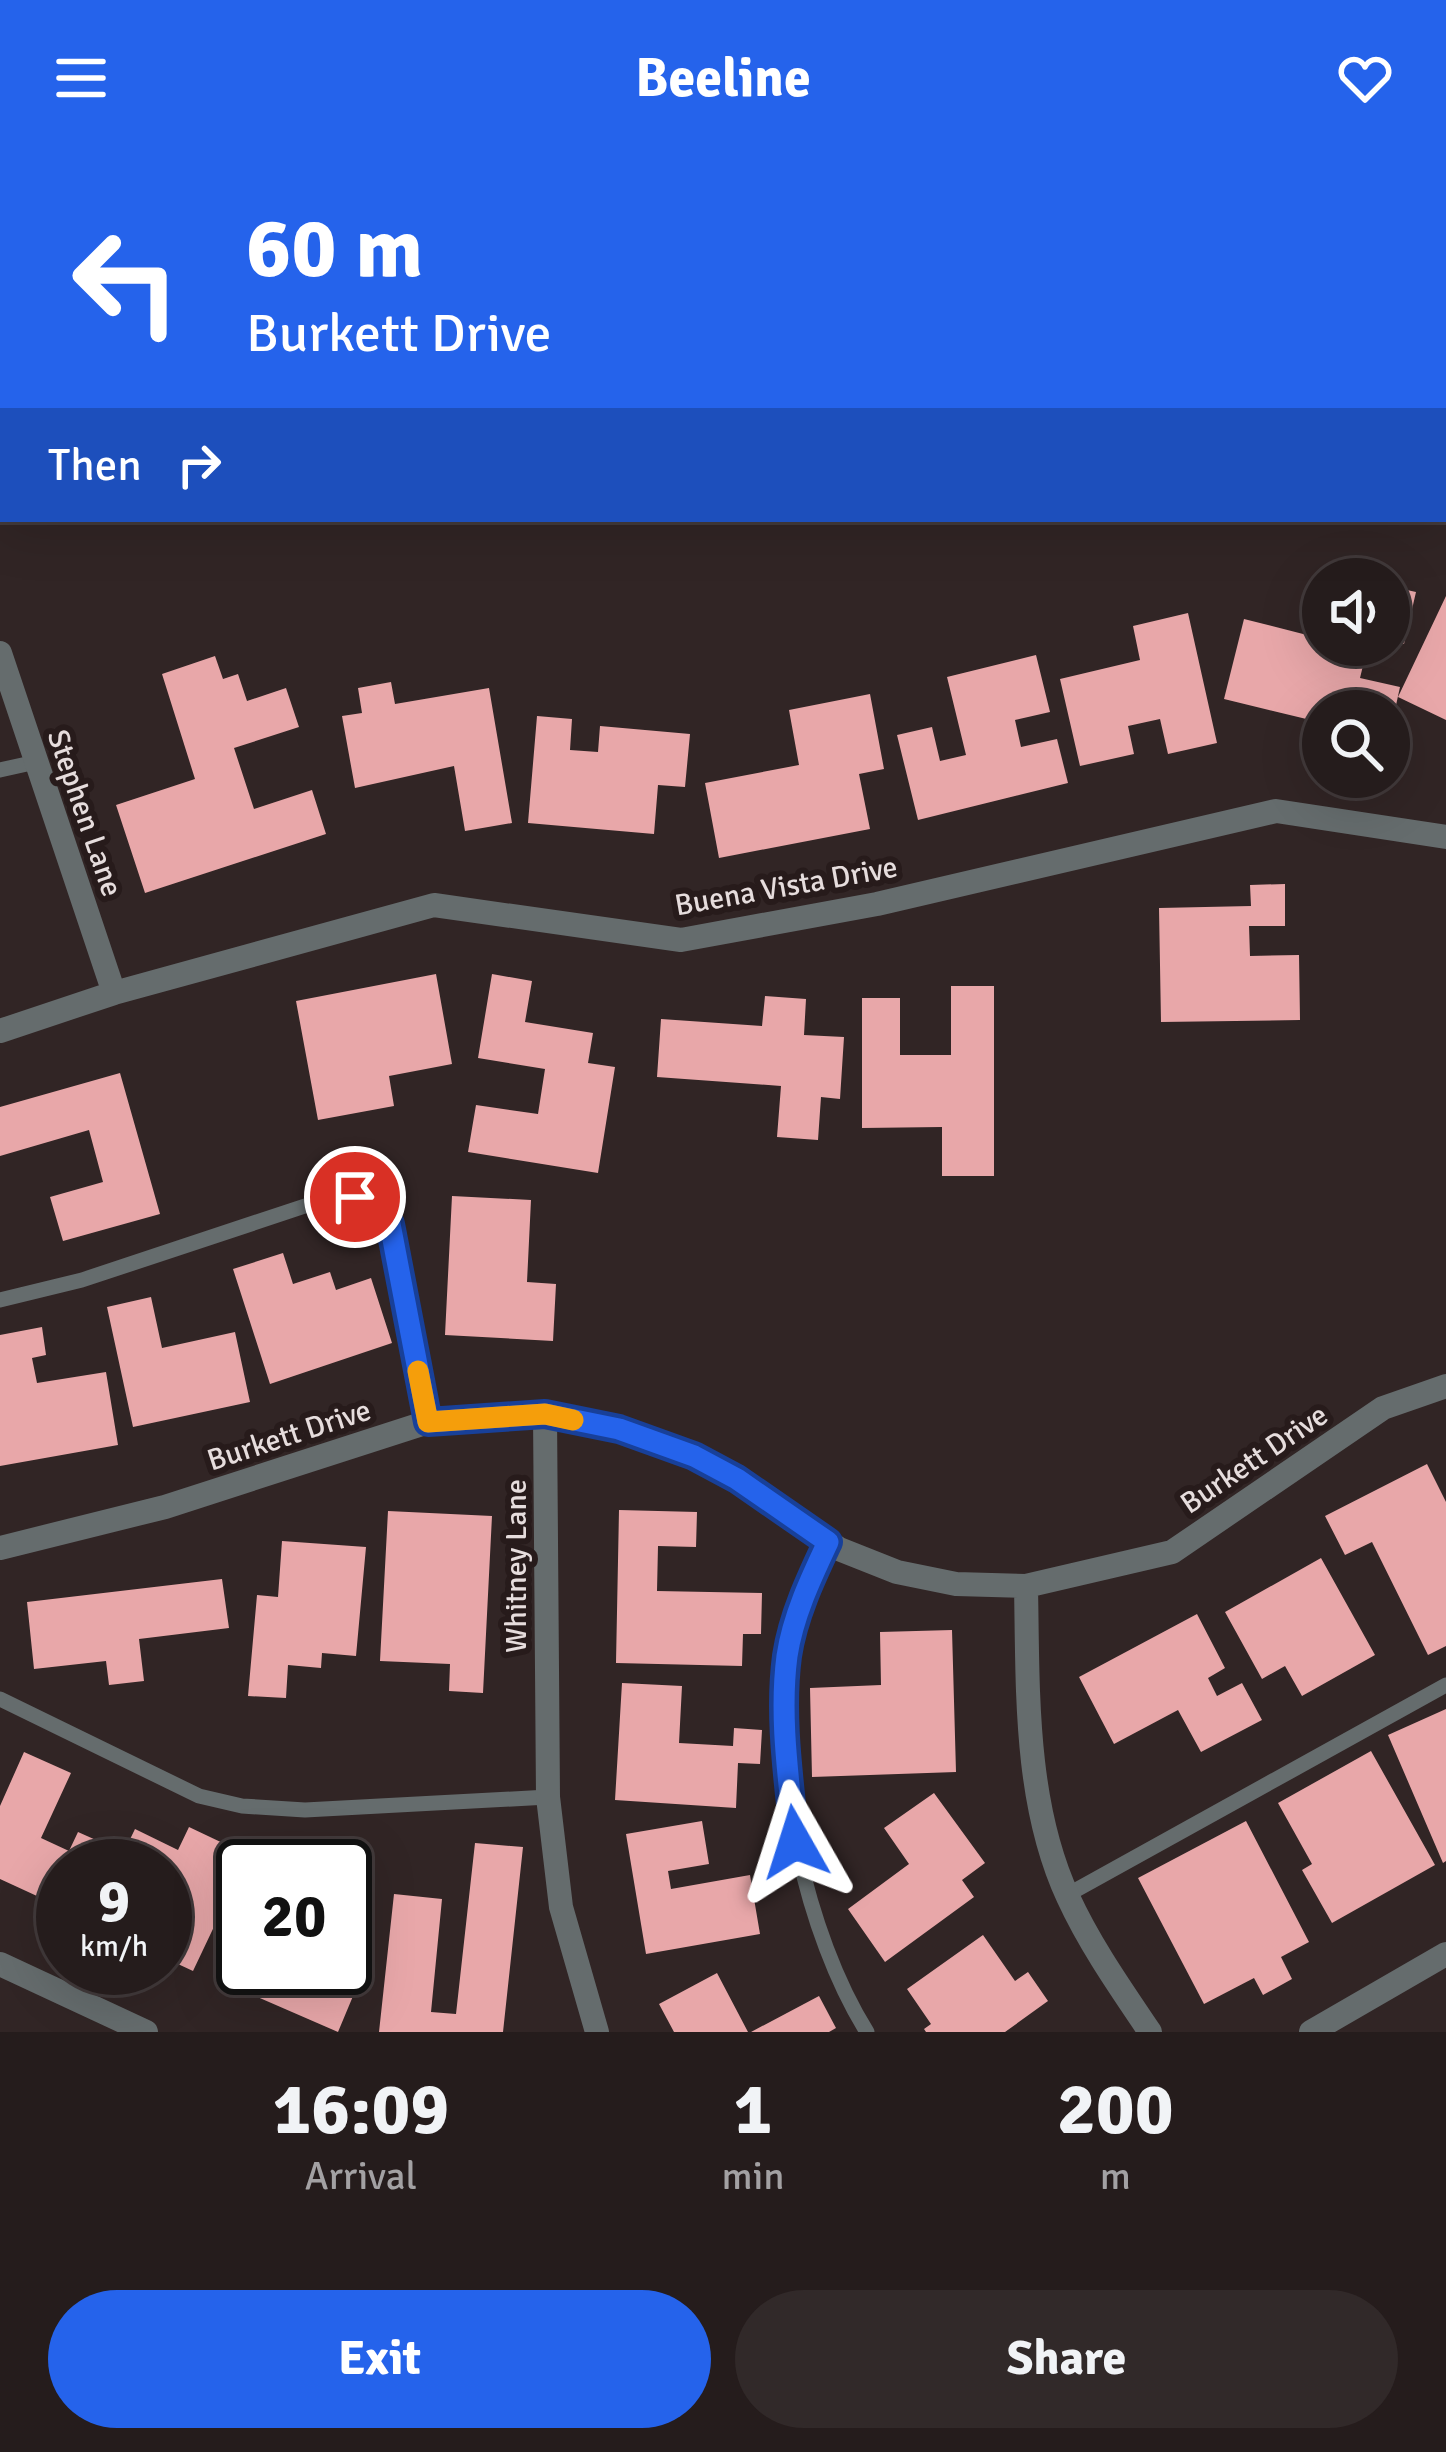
<!DOCTYPE html>
<html lang="en">
<head>
<meta charset="utf-8">
<style>
	body { margin:0; font-family:Signika,sans-serif; background:#312929; color:#f1f3f6; height:100vh; display:flex; flex-direction:column; font-size:45px; white-space:nowrap }
	* { box-sizing:border-box; margin:0 }
	p { font-size:39px; color:#a3a1a3 }
	.icon { flex:none; width:66px; height:66px; fill:none; stroke:currentColor; stroke-width:2; stroke-linecap:round; stroke-linejoin:round }
	.map { position:relative; height:1876px; overflow:hidden }
	.side { display:flex; flex-direction:column; background:#251c1c; flex:1 }
	.side>* { flex:none }
	.hud { position:absolute; left:0px; top:0px; width:1446px; height:366px; box-shadow:0 12px 48px #0002,0 0 0 3px #423a3b; background:#2563eb; color:#fff; overflow:hidden }
	.buttons { position:absolute; left:1302px; top:402px; display:grid; gap:24px }
	.buttons a { display:grid; place-items:center; width:108px; height:108px; border-radius:50%; background:#251c1c; box-shadow:0 12px 48px #0002,0 0 0 3px #423a3b; font-size:60px }
	.speed { position:absolute; left:36px; top:1683px; display:flex; gap:24px; font-size:60px; font-weight:700; text-align:center }
	.speed>* { display:grid; place-content:center; width:156px; height:156px; border-radius:50%; background:#251c1c; box-shadow:0 12px 48px #0002,0 0 0 3px #423a3b; line-height:1 }
	.speed small { font-size:30px; font-weight:400 }
	.speed .limit { border:6px solid #111; border-radius:18px; background:#fff; color:#111 }
	.pin { position:absolute; display:grid; place-items:center; width:102px; height:102px; color:#fff; margin:-51px; border:6px solid #fff; border-radius:50%; box-shadow:0 3px 12px #0007 }
	.me { position:absolute; width:132px; margin:-66px; rotate:354deg; stroke-linejoin:round; filter:drop-shadow(0 0 9px #0008) }
	.turn { display:flex; align-items:center; gap:42px; height:252px; padding:0 48px; font-size:54px }
	.turn .icon { width:156px; height:156px; stroke-width:2.5 }
	.turn b { display:block; font-size:84px; line-height:102px }
	.then { display:flex; align-items:center; height:114px; padding:0 48px; background:#0003; gap:24px; font-size:45px }
	.eta { display:flex; justify-content:space-evenly; align-items:center; height:204px; text-align:center }
	.eta b { font-size:72px; font-weight:800; line-height:84px }
	.primary-button { display:flex; gap:24px; margin-top:auto; padding:24px 48px }
	.primary-button a { flex:1; height:138px; border-radius:72px; background:#2563eb; color:#fff; font-size:48px; font-weight:800; line-height:138px; text-align:center }
	.primary-button a+a { background:#312929; color:#f1f3f6 }
	header { display:flex; justify-content:space-between; align-items:center; height:156px; padding:0 48px; background:#2563eb; color:#fff; font-size:54px; font-weight:800 }
	.map>svg:first-child { display:block }
	.building { fill:#e8a7a9 }
	.lines { fill:none; stroke-linecap:round; stroke-linejoin:round }
	.service { stroke:#656c6d; stroke-width:15 }
	.minor { stroke:#656c6d; stroke-width:24 }
	.route-casing { stroke:#184099; stroke-width:30 }
	.route { stroke:#2563eb; stroke-width:21 }
	.slow { stroke:#f59e0b; stroke-width:21 }
	.labels { text-anchor:middle; stroke-width:12; stroke-linejoin:round; paint-order:stroke }
	.street-label { font-size:30px; fill:#e6dddd; stroke:#271b1b }
</style>
</head>
<body>
<header><svg class="icon" aria-label="menu" viewBox="0 0 24 24"><path d="M4 6h16M4 12h16M4 18h16"/></svg>Beeline<svg class="icon" aria-label="heart" viewBox="0 0 24 24"><path d="M12 20l-8-8c-3-5 5-10 8-4 3-6 11-1 8 4z"/></svg></header>
<div class="map">
<svg width="1446" height="1876" viewBox="0 0 1446 1876">
	<rect width="100%" height="100%" fill="#312525"/>
	<path class="building" d="M1323 414 1353 421 1323 423V489H1368L1360 522 1400 531 1391 572 1389 555H1323V567L1224 543 1244 463 1307 479Z
		M1389 430 1416 436 1404 488 1389 485Z
		M1446 440V564L1398 541Z
		M1188 457 1217 587 1168 598 1160 563 1128 570 1134 598 1080 610 1060 523 1140 504 1133 470Z
		M1036 499 1050 556 1015 564 1021 591 1057 583 1068 627 918 664 897 579 932 571 940 605 966 599 947 521Z
		M215 500 223 523 238 518 247 545 286 532 299 571 234 592 254 653 312 634 326 678 145 737 116 649 195 623 162 518Z
		M391 526 395 548 489 532 512 667 465 675 454 610 355 632 342 560 362 557 358 532Z
		M870 538 884 613 859 618 870 673 719 702 705 627 799 609 789 554Z
		M537 560 572 563 570 594 598 596 600 570 690 578 685 631 658 629 654 678 528 667Z
		M1285 728V770H1249L1250 800 1299 799 1300 864 1161 866 1159 752 1251 750 1250 729Z
		M436 818 452 908 389 920 394 950 318 964 296 845Z
		M492 818 532 825 525 866 593 877 588 907 615 911 598 1017 468 996 476 949 538 958 545 913 478 902Z
		M951 830H994V1020H942V971L862 972V842H900V899H951Z
		M765 840 806 843 804 879 844 881 840 943 821 941 818 984 777 981 781 930 657 921 661 863 762 870Z
		M120 917 160 1058 63 1085 50 1041 103 1026 89 974 0 1000V951Z
		M452 1040 531 1044 527 1126 556 1128 553 1185 445 1179Z
		M283 1097 293 1128 330 1116 336 1134 371 1122 392 1187 270 1228 233 1113Z
		M151 1141 162 1192 235 1176 250 1246 133 1271 107 1151Z
		M42 1171 46 1199 32 1202 37 1227 106 1216 118 1289 0 1310V1179Z
		M1427 1308 1446 1346V1490L1428 1499 1372 1386 1345 1399 1325 1360Z
		M619 1354 697 1356 696 1391 658 1390 657 1435 762 1437 761 1478H743L742 1510 616 1507Z
		M388 1355 492 1360 483 1537 449 1535 450 1508 380 1505Z
		M282 1385 366 1391 356 1500 322 1497 321 1512 288 1509 286 1542 248 1540 257 1439 278 1441Z
		M1321 1402 1375 1499 1302 1540 1285 1510 1262 1523 1225 1456Z
		M222 1423 229 1472 139 1483 144 1525 109 1529 106 1505 34 1513 27 1446Z
		M1197 1458 1225 1512 1208 1522 1217 1540 1242 1527 1262 1564 1201 1596 1178 1554 1114 1588 1079 1521Z
		M952 1474 956 1616 812 1621 810 1532 881 1529 880 1476Z
		M622 1527 682 1530 679 1587 733 1590 734 1572 762 1574 760 1608 738 1607 736 1652 615 1644Z
		M1446 1553V1705L1443 1707 1388 1579Z
		M1371 1595 1435 1709 1332 1767 1302 1714 1312 1708 1278 1647Z
		M24 1596 71 1617 41 1682 69 1695 78 1676 105 1688 96 1710H63V1752L0 1723V1650Z
		M934 1637 985 1707 962 1724 974 1741 885 1806 848 1753 909 1708 884 1672Z
		M702 1665 709 1708 668 1715 671 1733 750 1719 760 1778 646 1798 626 1678Z
		M1246 1665 1309 1786 1281 1801 1292 1823 1263 1839 1254 1822 1204 1848 1138 1722Z
		M189 1671 248 1699 193 1815 165 1802V1710H117L135 1673 178 1694Z
		M475 1687 523 1691 503 1876H379L394 1738 442 1743 431 1856 456 1858Z
		M243 1766V1812H341L361 1821 338 1876 218 1824Z
		M983 1779 1015 1825 1028 1816 1048 1845 1005 1876H926L924 1873 931 1868 907 1833Z
		M717 1817 748 1876H674L659 1848Z
		M819 1840 836 1872 829 1876H751Z"/>
	<g class="lines">
		<path class="service" d="M0 614 36 606
			M0 1144 82 1124 332 1041H355L377 1052 390 1068 428 1266
			M828 1386C811 1422 793 1460 787 1499 770 1613 806 1779 867 1876
			M0 1543 199 1640 242 1650 305 1654 548 1641
			M1067 1739 1446 1529"/>
		<path class="minor" d="M1376 0 1390 3
			M929 3 945 0
			M1443 18 1446 19
			M0 290 3 289
			M0 497 114 837
			M0 875 114 837 434 749 681 784 877 748 1276 655 1446 681
			M545 1258 548 1641 561 1751 597 1876
			M0 1392 165 1351 428 1266 545 1258 619 1273 694 1300 737 1323 839 1393 897 1416 956 1428 1026 1430 1172 1396 1383 1252 1446 1230
			M1026 1430C1028 1532 1024 1646 1068 1741 1090 1789 1121 1833 1150 1876
			M0 1808 146 1876
			M1311 1876 1446 1798"/>
	</g>
	<g class="lines">
		<defs>
			<path id="route" d="M355 1041 377 1052 390 1068 428 1266 545 1258 619 1273 694 1300 737 1323 828 1386C811 1422 793 1460 787 1500 779 1561 789 1625 795 1686"/>
		</defs>
		<use href="#route" class="route-casing"/>
		<use href="#route" class="route"/>
		<path class="slow" d="M418 1215 428 1266 545 1258 573 1264"/>
	</g>
	<g class="labels">
		<g class="street-label">
			<text transform="translate(85 657) rotate(71)" y="10">Stephen Lane</text>
			<text transform="translate(786 730) rotate(-10)" y="10">Buena Vista Drive</text>
			<text transform="translate(289 1279) rotate(-18)" y="10">Burkett Drive</text>
			<text transform="translate(1254 1303) rotate(-34)" y="10">Burkett Drive</text>
			<text transform="translate(516 1410) rotate(-90)" y="10">Whitney Lane</text>
		</g>
	</g>
</svg>
<div class="buttons">
<a><svg class="icon" aria-label="sound" viewBox="0 0 24 24"><path d="M4 9h4l5-4v14l-5-4H4zM17 9q2 3 0 6"/></svg></a>
<a><svg class="icon" aria-label="search" viewBox="0 0 24 24"><circle cx="10" cy="10" r="6"/><path d="M15 15l6 6"/></svg></a>
</div>
<div class="speed"><div>9<small>km/h</small></div><div class="limit">20</div></div>
<div class="pin" style="left:355px;top:1041px;background:#d93025"><svg class="icon" aria-label="arrive" viewBox="0 0 24 24"><path d="M6 21V4h12l-3 4 3 4H6"/></svg></div>
<svg class="me" style="left:795px;top:1686px" viewBox="-20 -20 40 40"><path d="M0-17L14 15 0 8-14 15z" fill="#2563eb" stroke="#fff" stroke-width="4"/></svg>
<div class="hud">
<div class="turn"><svg class="icon" aria-label="left" viewBox="0 0 24 24"><path d="M17 20v-9H6M10 6l-5 5 5 5"/></svg><div><b>60 m</b>Burkett Drive</div></div>
<div class="then">Then<svg class="icon" aria-label="right" viewBox="0 0 24 24"><path d="M7 20v-9h11M14 6l5 5-5 5"/></svg></div>
</div>
</div>
<section class="side">
<div class="eta">
<div><b>16:09</b><p>Arrival</p></div>
<div><b>1</b><p>min</p></div>
<div><b>200</b><p>m</p></div>
</div>
<div class="primary-button"><a>Exit</a><a>Share</a></div>
</section>
</body>
</html>
